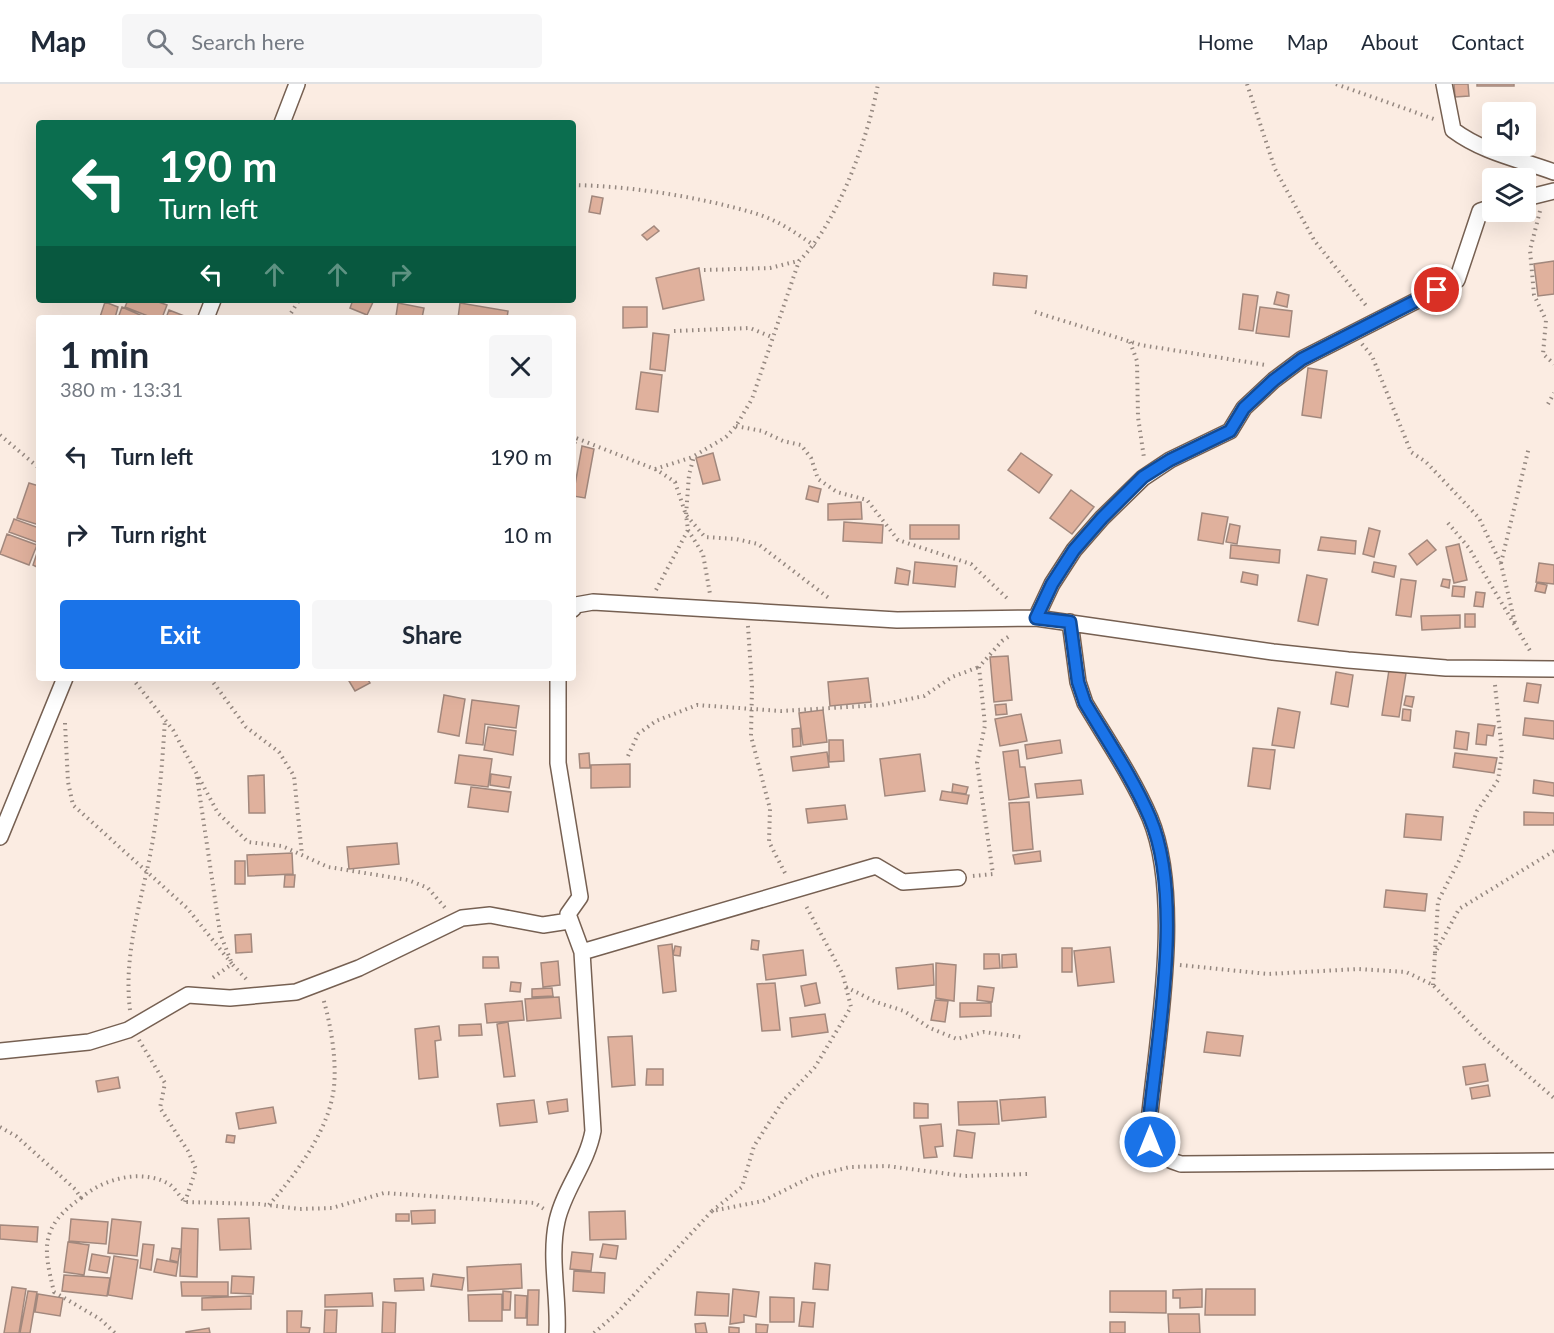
<!DOCTYPE html>
<html lang="en">
<head>
<meta charset="utf-8">
<style>
	body { margin:0; font-family:Lato,sans-serif; background:#f6f6f7; color:#1f2937; height:100vh; display:flex; flex-direction:column; font-size:22px; white-space:nowrap }
	* { box-sizing:border-box; margin:0 }
	p { font-size:20px; color:#747a83 }
	.icon { flex:none; width:33px; height:33px; fill:none; stroke:currentColor; stroke-width:2; stroke-linecap:round; stroke-linejoin:round }
	.map { position:relative; flex:1; overflow:hidden }
	.side { position:absolute; left:36px; top:231px; width:540px; height:366px; display:flex; flex-direction:column; background:#fff; border-radius:6px; box-shadow:0 6px 24px #0002 }
	.side>* { flex:none }
	.banner { position:absolute; left:36px; top:36px; width:540px; height:183px; border-radius:6px; box-shadow:0 6px 24px #0002; background:#0b6e4f; color:#fff; overflow:hidden }
	.controls { position:absolute; left:1482px; top:18px; display:grid; gap:12px }
	.controls a { display:grid; place-items:center; width:54px; height:54px; border-radius:6px; background:#fff; box-shadow:0 6px 24px #0002; font-size:30px }
	.pin { position:absolute; display:grid; place-items:center; width:51px; height:51px; color:#fff; margin:-26px; border:3px solid #fff; border-radius:50%; box-shadow:0 2px 6px #0007 }
	.me { position:absolute; width:66px; margin:-33px; rotate:0deg; stroke-linejoin:round; filter:drop-shadow(0 0 4px #0008) }
	.turn { display:flex; align-items:center; gap:21px; height:126px; padding:0 24px; font-size:27px }
	.turn .icon { width:78px; height:78px; stroke-width:2.5 }
	.turn b { display:block; font-size:42px; line-height:51px }
	.lanes { display:flex; align-items:center; height:57px; padding:0 24px; background:#0003; justify-content:center; gap:30px; direction:ltr }
	.lanes .off { opacity:.35 }
	.round { display:grid; place-items:center; flex:none; width:63px; height:63px; border-radius:6px; background:#f6f6f7 }
	.overview { display:flex; align-items:center; justify-content:space-between; height:102px; padding:0 24px }
	h1 { font-size:36px; font-weight:700; line-height:45px }
	.action { display:flex; gap:12px; margin-top:auto; padding:12px 24px }
	.action a { flex:1; height:69px; border-radius:6px; background:#1a73e8; color:#fff; font-size:24px; font-weight:700; line-height:69px; text-align:center }
	.action a+a { background:#f6f6f7; color:#1f2937 }
	ul { padding:0; list-style:none }
	li { display:flex; align-items:center; gap:18px; height:78px; padding:0 24px }
	li div { flex:1 }
	li b { display:block; font-size:22px }
	li em { font-style:normal }
	header { display:flex; align-items:center; gap:36px; box-sizing:border-box; height:84px; padding:0 30px; background:#fff; border-bottom:2px solid #e0e1e3 }
	header strong { font-size:28px }
	nav { display:flex; gap:33px; margin-inline-start:auto; font-size:21px }
	.search { width:420px; height:54px; background:#f6f6f7; display:flex; align-items:center; gap:15px; box-sizing:border-box; padding:0 21px; border-radius:6px; color:#747a83; font-size:22px }
	.map>svg:first-child { display:block }
	.building { fill:#e0b19d; stroke:#a2887d; stroke-width:1.5 }
	.lines { fill:none; stroke-linecap:round; stroke-linejoin:round }
	.minor-casing { stroke:#766052; stroke-width:18 }
	.path { stroke:#958880; stroke-width:4; stroke-dasharray:1.5 4.5; stroke-linecap:butt }
	.minor { stroke:#fff; stroke-width:15 }
	.route-casing { stroke:#114b97; stroke-width:15 }
	.route { stroke:#1a73e8; stroke-width:10 }
</style>
</head>
<body>
<header>
<strong>Map</strong>
<div class="search"><svg class="icon" aria-label="search" viewBox="0 0 24 24"><circle cx="10" cy="10" r="6"/><path d="M15 15l6 6"/></svg>Search here</div>
<nav><a>Home</a><a>Map</a><a>About</a><a>Contact</a></nav>
</header>
<div class="map">
<svg width="1554" height="1249" viewBox="0 0 1554 1249">
	<rect width="100%" height="100%" fill="#fbece2"/>
	<path class="building" d="M1454 0H1468L1469 12 1455 13Z
		M1477 0H1514V2H1477Z
		M592 112 603 114 600 130 589 128Z
		M654 142 659 147 647 156 642 151Z
		M1554 177V210L1538 212 1534 180Z
		M699 184 704 216 663 225 656 194Z
		M994 189 1027 192 1026 204 993 201Z
		M1277 208 1289 211 1287 223 1274 220Z
		M1243 210 1258 212 1253 247 1239 245Z
		M128 216H153L167 221 162 234H153L125 223Z
		M353 216H374L367 231 350 224Z
		M105 218 118 223 115 234 100 233Z
		M398 219 424 224 422 234 396 232Z
		M460 219 508 227 507 234H458Z
		M122 223 147 234H118Z
		M623 223H647V243L623 244Z
		M1260 223 1292 227 1289 253 1256 249Z
		M169 226 187 233 186 234H166Z
		M653 249 669 251 665 287 650 285Z
		M1308 284 1327 287 1321 334 1302 331Z
		M641 288 662 291 658 328 636 325Z
		M582 362 594 365 585 414 573 412Z
		M713 369 720 396 703 400 696 374Z
		M1021 369 1052 391 1039 409 1008 386Z
		M29 399 39 402V441L17 434Z
		M809 402 821 405 818 418 806 415Z
		M1071 406 1094 423 1072 450 1050 434Z
		M861 418 862 435 828 436V420Z
		M1202 429 1228 433 1223 460 1198 456Z
		M14 435 39 444V459L9 448Z
		M844 438 883 441 882 459 843 457Z
		M1230 440 1240 442 1237 460 1226 458Z
		M910 441H959V455H910Z
		M1369 444 1380 447 1374 473 1363 470Z
		M7 450 37 461 29 481 0 470Z
		M1321 453 1356 457 1355 470 1318 466Z
		M1427 456 1436 466 1417 481 1409 470Z
		M1459 460 1467 496 1454 499 1446 463Z
		M1231 461 1280 466 1279 479 1230 474Z
		M39 463V484L33 481Z
		M915 478 957 482 955 503 913 499Z
		M1374 478 1396 482 1394 493 1372 488Z
		M1539 479 1554 481V500L1536 498Z
		M897 484 910 487 908 501 895 499Z
		M1243 488 1258 491 1257 501 1241 498Z
		M1307 491 1327 495 1318 541 1298 537Z
		M1401 495 1416 497 1411 533 1396 531Z
		M1443 495 1450 496 1449 504 1441 502Z
		M1537 499 1547 501 1545 509 1535 507Z
		M1453 502 1465 503 1464 513 1452 512Z
		M1476 508 1485 509 1483 523 1474 522Z
		M1465 530H1475V543H1465Z
		M1460 531V544L1422 546 1421 532Z
		M1008 572 1012 616 994 618 990 573Z
		M1389 586 1406 589 1399 633 1382 631Z
		M1336 588 1353 591 1348 623 1331 620Z
		M354 594H367L370 599 355 607 349 597Z
		M868 594 871 618 830 622 828 598Z
		M1527 599 1541 601 1538 619 1524 617Z
		M444 611 465 615 459 652 438 648Z
		M1406 612 1414 613 1412 623 1404 621Z
		M472 616 519 622 516 644 485 640 483 661 466 659Z
		M1006 620 1007 630 996 631 995 621Z
		M1278 624 1300 628 1294 664 1272 661Z
		M1403 625 1411 626 1410 637 1402 636Z
		M823 626 827 658 803 661 799 629Z
		M1021 630 1027 657 1000 662 995 635Z
		M1525 634 1554 637V655L1523 651Z
		M1478 640 1495 642 1493 652 1487 651 1486 661 1476 660Z
		M488 643 516 647 513 671 484 666Z
		M800 644 801 662 793 663 792 645Z
		M1456 647 1469 649 1467 666 1454 664Z
		M829 656H843L844 677 829 678Z
		M1060 656 1062 669 1027 675 1025 661Z
		M1253 664 1275 666 1270 705 1248 702Z
		M1018 666 1020 683H1025L1029 713 1009 716 1003 668Z
		M827 668 829 683 793 687 791 673Z
		M589 669 590 684H580L579 670Z
		M1455 669 1497 674 1494 689 1453 683Z
		M920 670 925 707 885 712 880 675Z
		M459 671 492 675 488 703 455 699Z
		M630 680V703L591 704V681Z
		M491 690 511 693 509 704 490 701Z
		M264 691 265 729H249L248 692Z
		M1081 696 1083 710 1037 714 1035 700Z
		M1534 696 1554 699V712L1533 709Z
		M953 700 968 703 966 710 952 708Z
		M471 703 511 708 508 728 468 723Z
		M942 707 969 711 967 720 940 716Z
		M1029 718 1033 765 1013 767 1009 719Z
		M845 721 847 735 808 739 806 725Z
		M1524 728 1554 729V741H1524Z
		M1406 730 1443 733 1441 756 1404 753Z
		M397 759 399 780 349 785 347 763Z
		M1040 767 1041 777 1015 780 1013 771Z
		M292 769 293 790 248 792 247 771Z
		M235 777H245V800H235Z
		M285 791H295L294 803H284Z
		M1386 806 1427 810 1425 827 1384 823Z
		M251 850 252 868 236 869 235 851Z
		M752 856 759 857 758 866 751 865Z
		M672 860 676 907 663 909 658 862Z
		M675 862 681 863 680 872 673 871Z
		M1110 863 1114 898 1078 902 1074 867Z
		M1062 864H1072V888H1062Z
		M803 866 806 891 766 896 763 871Z
		M984 870H999L1000 884 984 885Z
		M1016 870 1017 883 1002 884V871Z
		M483 873H498L499 884H483Z
		M558 877 560 901 543 903 541 879Z
		M936 879 956 881 954 917 936 914Z
		M933 880 934 901 898 905 896 884Z
		M511 898 521 899 520 908 510 907Z
		M775 899 780 946 762 947 757 900Z
		M816 899 820 919 805 922 801 902Z
		M978 902 994 904 992 918 977 916Z
		M552 904 553 912 532 913V905Z
		M559 913 561 934 527 937 525 915Z
		M935 916 948 917 945 938 931 936Z
		M522 917 524 936 487 939 485 920Z
		M960 919H991V932L960 933Z
		M825 930 828 948 792 953 790 934Z
		M508 938 515 992 504 993 497 940Z
		M481 940 482 951 459 952V941Z
		M439 942 441 956 435 957 438 993 419 995 415 945Z
		M1207 948 1243 952 1240 972 1204 968Z
		M632 952 635 1001 612 1003 608 953Z
		M1485 980 1488 997 1466 1001 1463 983Z
		M647 985H663V1001H646Z
		M118 993 120 1004 98 1008 96 997Z
		M1488 1001 1490 1012 1472 1015 1470 1004Z
		M1045 1013 1046 1033 1002 1037 1000 1016Z
		M567 1015 568 1027 549 1030 547 1018Z
		M534 1016 537 1038 500 1042 497 1020Z
		M997 1017 999 1040 959 1041 958 1018Z
		M914 1019 928 1020V1034H914Z
		M273 1023 276 1039 239 1045 236 1029Z
		M941 1040 943 1062 935 1063 937 1073 924 1074 920 1042Z
		M957 1046 975 1049 972 1074 954 1072Z
		M227 1051 235 1052 234 1059 226 1058Z
		M435 1126V1139L412 1140 411 1127Z
		M625 1127 626 1155 590 1156 589 1128Z
		M396 1130H409V1137H396Z
		M249 1134 251 1165 220 1166 218 1135Z
		M71 1135 108 1138 106 1160 69 1157Z
		M112 1135 141 1138 137 1172 108 1169Z
		M0 1141 38 1143 37 1158 0 1155Z
		M182 1144 198 1145 197 1193 180 1192Z
		M68 1158 89 1161 84 1191 64 1188Z
		M143 1160 154 1161 151 1186 140 1184Z
		M603 1160 618 1162 616 1175 600 1173Z
		M172 1164 180 1165 178 1178 170 1176Z
		M572 1168 593 1170 591 1187 570 1185Z
		M92 1170 110 1173 107 1189 89 1186Z
		M114 1172 138 1176 132 1215 108 1211Z
		M157 1175 178 1179 176 1192 154 1188Z
		M815 1179 830 1181 828 1206 813 1205Z
		M521 1180 522 1204 468 1207 467 1183Z
		M574 1187 605 1189 604 1209 573 1207Z
		M433 1190 464 1194 462 1206 431 1202Z
		M64 1191 110 1194 107 1212 62 1207Z
		M232 1192 254 1193 253 1210 231 1209Z
		M423 1194 424 1206 395 1207 394 1195Z
		M181 1198H228V1212H182Z
		M12 1203 26 1205 19 1249H4Z
		M733 1205 759 1208 756 1233 744 1231V1238L730 1240Z
		M1202 1205V1223L1180 1224V1214H1173V1206Z
		M1206 1205H1255V1231H1205Z
		M528 1206H539L538 1241H527Z
		M28 1207 37 1208 30 1249H20Z
		M503 1207 511 1208 510 1226H503Z
		M1110 1207H1166V1229L1110 1228Z
		M697 1208 729 1210 728 1232 695 1231Z
		M372 1209 373 1222 325 1223V1211Z
		M38 1210 63 1214 60 1232 35 1228Z
		M502 1210V1237H469L468 1211Z
		M515 1211 527 1212 526 1234H515Z
		M251 1212V1225L202 1226V1214Z
		M770 1213 794 1214V1238H770Z
		M383 1218 396 1219 395 1249H382Z
		M802 1218 815 1219 813 1243 799 1242Z
		M325 1226H337L336 1249H324Z
		M287 1227H302L301 1243 310 1244 309 1249H287Z
		M1168 1230H1199L1200 1249H1169Z
		M1110 1238H1125V1249H1110Z
		M705 1239 707 1249H696L695 1240Z
		M756 1240 768 1241 767 1249H756Z
		M729 1243 739 1244V1249H729Z
		M209 1244 210 1249H186V1248Z"/>
	<g class="lines">
		<defs>
			<path id="minor" d="M1444 0 1453 46C1484 69 1519 75 1554 88
				M282 39 297 0
				M1526 114 1554 107
				M206 234 213 216
				M573 525 576 521 593 518 897 536 1036 534 1273 568 1348 576 1446 584 1554 585
				M1036 534 1052 500 1074 466 1102 434 1143 394 1170 376 1230 347 1244 324 1274 296 1302 275 1457 196 1480 127 1492 123
				M1070 538 1078 598 1085 619C1107 656 1133 694 1150 734 1184 816 1156 959 1148 1048 1151 1069 1162 1074 1181 1080L1554 1077
				M0 753 65 594
				M582 868 876 782 903 798 958 794
				M0 967 89 958 128 946 188 911 230 914 296 908 359 884 462 834 490 831 543 841 569 837 568 830
				M557 1249C559 1213 549 1173 557 1137 564 1105 587 1080 593 1047L582 868 568 830 580 813 558 679V594"/>
		</defs>
		<use href="#minor" class="minor-casing"/>
		<path class="path" d="M1247 0 1275 85 1314 156 1368 224
			M1336 0 1434 35
			M573 101C630 102 700 113 754 129 776 135 796 149 815 162
			M1540 127 1530 166 1534 211 1546 236 1543 270 1554 280
			M704 186 770 184 798 177
			M1035 228 1141 261 1266 281
			M288 234 299 216
			M674 247 750 244 772 253
			M1130 258 1137 277 1138 333 1144 374
			M1362 260 1372 272 1411 368 1426 378 1479 434 1501 480 1515 539
			M1548 320 1554 309
			M736 342 762 347 783 357 801 361 811 374 818 395 837 408 867 416 898 456 971 480 1010 517
			M0 351 39 384
			M573 365 576 354 657 386 675 398 686 431 705 453 736 455 758 460 830 515
			M655 385 693 373
			M1448 439 1469 464 1532 570
			M688 446 703 470 710 510
			M1501 479 1529 363
			M656 506 688 446 686 431 689 391 694 372 726 353 736 342 752 315 799 177C838 139 868 54 878 0
			M748 542 752 603 751 652 770 725 769 758 786 791
			M132 594 173 646 218 729 248 758 282 762 328 783 408 796 428 804 446 825
			M210 594 246 643 279 668 294 692 302 771
			M65 639 68 698 73 721 187 824 232 880 211 895
			M628 672 638 650 656 637 697 621 781 627 881 621 924 612 952 593 979 583
			M197 693 220 849 232 880 248 897
			M973 792 993 790 977 679 985 641 979 583 1002 557 1011 551
			M1435 869 1438 817 1460 775 1477 727 1498 696 1502 669 1495 601
			M1180 881 1268 890 1358 885 1406 888 1433 901 1484 954 1554 1014
			M1433 901 1435 869 1459 825 1554 767
			M846 903 876 918 904 927 930 944 957 955 984 948 1021 953
			M130 926C124 877 137 832 147 786 158 737 162 685 165 635
			M139 956 165 999 160 1024 188 1067 196 1085 185 1118
			M0 1043 16 1052 75 1105 81 1114C40 1143 43 1163 54 1208L100 1235 115 1249
			M81 1114C103 1095 141 1084 169 1100 175 1104 180 1113 185 1118L259 1120 300 1125 332 1124 384 1109 535 1119 544 1125
			M269 1121C295 1091 326 1050 333 1010 338 981 331 941 323 914
			M712 1127 742 1103 754 1062 783 1017 815 983 851 923 843 891 805 820
			M594 1249 617 1229 712 1127 763 1117 813 1092 850 1083 887 1082 965 1092 1029 1090"/>
		<use href="#minor" class="minor"/>
	</g>
	<g class="lines">
		<defs>
			<path id="route" d="M1150 1058 1148 1048C1156 959 1185 816 1150 734 1133 694 1107 656 1085 619L1078 598 1070 538 1036 534 1052 500 1074 466 1102 434 1143 393 1170 376 1230 347 1244 324 1274 296 1302 275 1437 206"/>
		</defs>
		<use href="#route" class="route-casing"/>
		<use href="#route" class="route"/>
	</g>
</svg>
<div class="controls">
<a><svg class="icon" aria-label="sound" viewBox="0 0 24 24"><path d="M4 9h4l5-4v14l-5-4H4zM17 9q2 3 0 6"/></svg></a>
<a><svg class="icon" aria-label="layers" viewBox="0 0 24 24"><path d="M12 4l9 5-9 5-9-5zM3 14l9 5 9-5"/></svg></a>
</div>
<div class="pin" style="left:1437px;top:206px;background:#d93025"><svg class="icon" aria-label="arrive" viewBox="0 0 24 24"><path d="M6 21V4h12l-3 4 3 4H6"/></svg></div>
<svg class="me" style="left:1150px;top:1058px" viewBox="-20 -20 40 40"><circle r="17" fill="#1a73e8" stroke="#fff" stroke-width="3"/><path d="M0-11L8 9 0 5-8 9z" fill="#fff"/></svg>
<div class="banner">
<div class="turn"><svg class="icon" aria-label="left" viewBox="0 0 24 24"><path d="M17 20v-9H6M10 6l-5 5 5 5"/></svg><div><b>190 m</b>Turn left</div></div>
<div class="lanes"><svg class="icon" aria-label="left" viewBox="0 0 24 24"><path d="M17 20v-9H6M10 6l-5 5 5 5"/></svg><svg class="icon off" aria-label="ahead" viewBox="0 0 24 24"><path d="M12 20V5M6 11l6-6 6 6"/></svg><svg class="icon off" aria-label="ahead" viewBox="0 0 24 24"><path d="M12 20V5M6 11l6-6 6 6"/></svg><svg class="icon off" aria-label="right" viewBox="0 0 24 24"><path d="M7 20v-9h11M14 6l5 5-5 5"/></svg></div>
</div>
<section class="side">
<div class="overview"><div><h1>1 min</h1><p>380 m · 13:31</p></div><a class="round"><svg class="icon" aria-label="close" viewBox="0 0 24 24"><path d="M6 6l12 12M18 6L6 18"/></svg></a></div>
<ul>
<li><svg class="icon" aria-label="left" viewBox="0 0 24 24"><path d="M17 20v-9H6M10 6l-5 5 5 5"/></svg><div><b>Turn left</b></div><em>190 m</em></li>
<li><svg class="icon" aria-label="right" viewBox="0 0 24 24"><path d="M7 20v-9h11M14 6l5 5-5 5"/></svg><div><b>Turn right</b></div><em>10 m</em></li>
</ul>
<div class="action"><a>Exit</a><a>Share</a></div>
</section>
</div>
</body>
</html>
